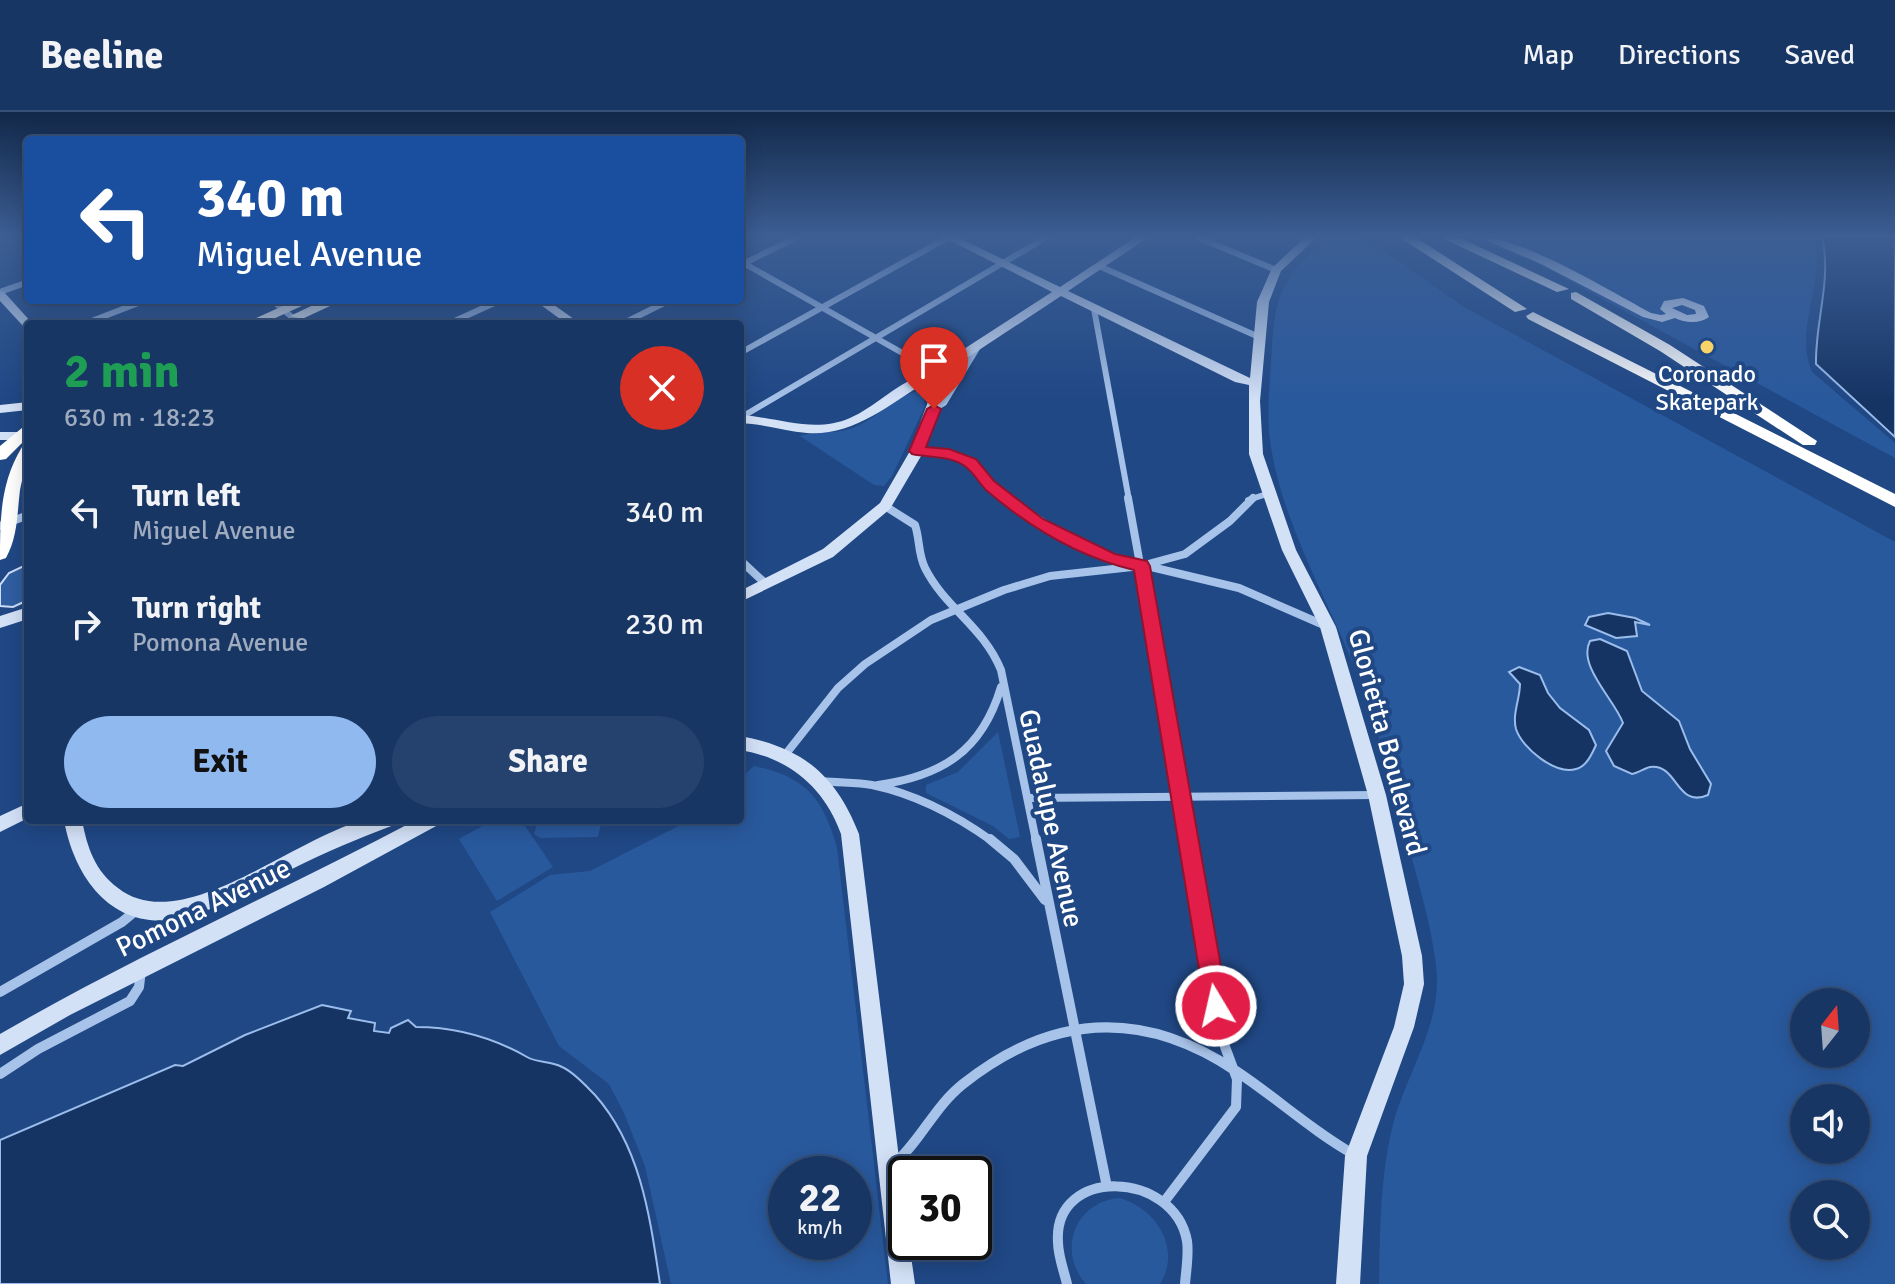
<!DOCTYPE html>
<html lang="en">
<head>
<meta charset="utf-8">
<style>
	body { margin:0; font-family:Signika,sans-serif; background:#25416d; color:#f1f3f6; height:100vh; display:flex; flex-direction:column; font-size:30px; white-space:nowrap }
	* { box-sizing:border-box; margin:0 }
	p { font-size:26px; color:#9fabbf }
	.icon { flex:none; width:44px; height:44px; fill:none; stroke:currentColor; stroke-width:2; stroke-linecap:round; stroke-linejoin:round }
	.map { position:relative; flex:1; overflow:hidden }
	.sheet { position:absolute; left:24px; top:208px; width:720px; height:504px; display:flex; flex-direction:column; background:#183664; border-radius:8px; box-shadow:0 4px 20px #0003,0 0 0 2px #365078 }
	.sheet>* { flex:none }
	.banner { position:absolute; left:24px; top:24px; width:720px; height:168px; border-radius:8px; box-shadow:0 4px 20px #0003,0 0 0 2px #365078; background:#1a4fa0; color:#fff; overflow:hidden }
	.needle { width:52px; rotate:17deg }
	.fabs { position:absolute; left:1790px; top:876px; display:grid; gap:16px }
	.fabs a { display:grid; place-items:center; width:80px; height:80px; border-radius:50%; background:#183664; box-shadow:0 4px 20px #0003,0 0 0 2px #365078; font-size:40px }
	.speed { position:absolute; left:768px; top:1044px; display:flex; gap:16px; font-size:40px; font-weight:700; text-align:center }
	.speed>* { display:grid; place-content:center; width:104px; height:104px; border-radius:50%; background:#183664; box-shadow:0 4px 20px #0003,0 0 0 2px #365078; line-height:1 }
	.speed small { font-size:20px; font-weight:400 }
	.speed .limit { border:4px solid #111; border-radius:12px; background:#fff; color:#111 }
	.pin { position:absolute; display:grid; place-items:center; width:68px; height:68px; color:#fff; margin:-82px -34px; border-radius:50% 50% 50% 0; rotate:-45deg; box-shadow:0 0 8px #0007 }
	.pin .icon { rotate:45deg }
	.me { position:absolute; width:88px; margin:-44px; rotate:351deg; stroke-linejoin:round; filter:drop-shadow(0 0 6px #0008) }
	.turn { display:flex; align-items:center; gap:28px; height:168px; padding:0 40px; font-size:36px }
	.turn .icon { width:104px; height:104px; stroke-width:2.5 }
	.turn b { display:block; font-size:56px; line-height:68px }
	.round { display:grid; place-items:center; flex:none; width:84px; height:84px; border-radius:42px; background:#25416d }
	.overview { display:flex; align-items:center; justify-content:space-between; height:136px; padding:0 40px }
	h1 { font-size:48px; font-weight:800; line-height:60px; color:#1e9e55 }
	.cta { display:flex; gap:16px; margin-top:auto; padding:16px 40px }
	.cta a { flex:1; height:92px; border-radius:48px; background:#90b9f0; color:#111; font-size:32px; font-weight:800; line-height:92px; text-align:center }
	.cta a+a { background:#25416d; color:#f1f3f6 }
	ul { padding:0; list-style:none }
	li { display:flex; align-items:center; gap:24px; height:112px; padding:0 40px }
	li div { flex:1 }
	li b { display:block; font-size:30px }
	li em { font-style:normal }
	header { display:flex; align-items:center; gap:48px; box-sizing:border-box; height:112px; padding:0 40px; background:#183664; border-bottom:2px solid #365078 }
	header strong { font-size:38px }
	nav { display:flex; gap:44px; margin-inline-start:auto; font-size:28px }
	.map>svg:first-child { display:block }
	.green { fill:#29599d; fill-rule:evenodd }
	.water { fill:#153464; stroke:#9bbdeb; stroke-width:2 }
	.building { fill:#2f5ea2; stroke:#ccdef7; stroke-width:2 }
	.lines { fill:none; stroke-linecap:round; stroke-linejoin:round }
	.street-far2 { stroke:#a8c3e9; stroke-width:6 }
	.street-far1 { stroke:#a8c3e9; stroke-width:8 }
	.street { stroke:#a8c3e9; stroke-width:10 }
	.secondary { fill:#d3e1f7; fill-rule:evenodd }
	.highway { fill:#fff; fill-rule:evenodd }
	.route { fill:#e11d48; stroke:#92132f; stroke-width:2 }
	.poi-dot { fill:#f7d368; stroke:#204885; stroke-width:3 }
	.labels { text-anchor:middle; stroke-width:8; stroke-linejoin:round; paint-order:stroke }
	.far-poi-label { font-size:24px; fill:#fff; stroke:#204885 }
	.street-label { font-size:28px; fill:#fff; stroke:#204885 }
</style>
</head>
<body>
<header>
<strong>Beeline</strong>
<nav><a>Map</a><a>Directions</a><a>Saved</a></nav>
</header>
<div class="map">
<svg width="1895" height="1172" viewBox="0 0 1895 1172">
	<rect width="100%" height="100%" fill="#204885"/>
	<path class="green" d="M1329 125H1350L1381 137 1464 195 1895 430V1172H1379C1380 1122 1380 1070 1391 1021 1403 964 1444 914 1436 853 1430 805 1415 759 1402 712 1390 668 1379 622 1363 578 1335 499 1287 424 1272 341 1266 312 1269 280 1271 250 1275 185 1277 169 1329 125ZM1804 890H1856V942H1804ZM1804 986H1856V1038H1804ZM1804 1082H1856V1134H1804Z
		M1468 125H1813C1827 171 1793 216 1812 260L1895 331V346L1536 151Z
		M922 278 925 294 892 364 884 374 874 373 800 324C812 319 834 322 850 317 877 308 894 283 922 278Z
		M998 620 1020 725 1009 727 993 714 926 681V673L958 660Z
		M754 654C806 665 823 686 837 736L888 1172H671L645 1054 624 1001 609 972 559 934 490 800 550 763 590 759 690 708H740V666ZM786 1062H854V1130H786Z
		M493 708H521L553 755 497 789 459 727Z
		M538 708H661L601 712 598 725 540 726 534 722Z
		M1120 1086C1156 1097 1182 1136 1160 1172H1086C1056 1138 1076 1089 1120 1086Z"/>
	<path class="water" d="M1822 125H1895V325L1816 252C1815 210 1832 168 1822 125Z
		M1608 501 1635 506 1650 513 1635 510 1637 524 1616 526 1585 513 1589 505Z
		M1600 527 1627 539 1642 579 1679 609 1690 637 1711 672 1708 683C1676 697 1678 651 1650 655 1645 656 1638 661 1632 662L1614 654 1606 639 1623 611C1615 588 1577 554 1590 529Z
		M1519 555 1540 563 1548 581 1560 596 1589 618 1596 633C1592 642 1586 655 1576 657 1555 663 1522 636 1516 617 1512 602 1520 587 1520 572L1509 560Z
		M322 893 351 899 348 906 375 911 374 919 389 921 391 916 408 908 416 915C457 915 492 925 527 945 537 951 551 949 562 955 574 960 586 974 595 983 641 1035 650 1105 660 1172H0V1028L175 953 183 954 245 923Z"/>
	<path class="building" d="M28 452V488L13 495 0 494V473L9 461Z"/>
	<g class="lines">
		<path class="street-far2" d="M1197 125 1276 158
			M740 149 936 260
			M741 153 797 125
			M1099 154 1259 225
			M0 180 28 170
			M272 188 300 212
			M1094 197 1129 388
			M84 212 146 188
			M448 212 501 188
			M622 212 670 188
			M740 241 949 125
			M934 297 944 291 979 233
			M740 306 1047 125
			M917 339C982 345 964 353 1008 388
			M1248 388 1267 382"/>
		<path class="street-far1" d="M1005 386 1075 431 1130 451
			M1128 386 1190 729
			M885 394 915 413C920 428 918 442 925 456 945 496 983 514 1001 558L1036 729
			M0 414 28 403
			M740 448 766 472
			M1147 454 1239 476 1326 514
			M785 643 838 576 865 552 931 508 1004 478 1050 464 1141 454 1185 442 1230 409 1253 386
			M822 669C839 671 856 670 872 673 915 682 957 704 992 729
			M878 673C942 664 982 639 1001 575
			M1028 686 1377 683"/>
		<path class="street" d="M990 727 1014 747 1045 788
			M1036 727 1106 1070
			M0 880 122 810 139 796
			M0 962 38 937 130 889 139 875 141 858
			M892 1054C920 1030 934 995 963 972 1051 902 1142 896 1236 959 1277 986 1312 1019 1355 1043
			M1164 1090 1236 995 1237 967 1221 924 1190 727
			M1067 1172C1064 1159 1058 1144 1058 1130 1053 1054 1174 1058 1187 1129 1189 1142 1186 1159 1185 1172"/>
		<path class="secondary" d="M943 125H957L1060 175 1136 125H1149L1068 179 1250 266 1257 190 1272 156 1305 125H1317L1281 159 1269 190 1260 289 1263 342 1296 438 1336 515 1386 683 1422 844 1424 872 1414 915 1367 1044 1360 1172H1336L1345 1044 1394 915 1404 872 1402 844 1368 683 1320 515 1282 438 1249 342V273L1235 270 1061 184 941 263H933V257L1052 180Z
			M1479 125C1522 125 1610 179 1651 201L1661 203 1666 202 1660 197 1664 189 1683 186 1704 194 1709 205C1700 212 1685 211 1675 206L1662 210 1643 205 1541 152ZM1682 193 1695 198 1696 202 1687 203 1672 196Z
			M0 179 4 180 32 211 28 212V216L24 215 0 189Z
			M534 188H547L581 212H567Z
			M920 264 926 268 924 271C888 294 853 324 807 321 785 319 763 312 740 311V303C777 305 814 322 850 306 875 295 895 273 920 264Z
			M939 272 945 276 924 339 890 397 833 445 740 490V479L823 437 880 391 910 339 933 276Z
			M28 290V298L0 301V293Z
			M0 320H17L23 324 17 328H0Z
			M28 495V507L0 516V504Z
			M740 624C802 635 836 663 859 722L906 1103V1130H909L915 1172H891L841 722C824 675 789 646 740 638Z
			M28 691V706L0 720V704Z
			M64 708H82C87 735 95 759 118 776 182 827 298 722 366 708 376 706 387 708 397 708L394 713C359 726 326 740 292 757 258 774 224 795 186 805 117 823 75 770 64 708Z
			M416 708H441L438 713 324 775 70 903 0 943V922C135 844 278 781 416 708Z"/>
		<path class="highway" d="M1399 125H1415L1527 197 1515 200Z
			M1440 125H1458L1569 177 1557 180Z
			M1576 180 1670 233 1817 329 1815 333H1803L1660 239 1571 187V181Z
			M296 188H315L262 212H243Z
			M324 188H343L302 207 290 204Z
			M1533 200 1895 382V395L1528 207 1526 204Z
			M28 311V325L6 347 0 348V334Z
			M28 334C28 350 23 362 20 378 17 402 18 424 6 446L0 448C0 408 0 371 22 335Z"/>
	</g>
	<linearGradient id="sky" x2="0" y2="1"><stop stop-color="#122849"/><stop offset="0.43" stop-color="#3c5e94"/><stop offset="1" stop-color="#3c5e94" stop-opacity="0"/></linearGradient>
	<rect width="1895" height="289" fill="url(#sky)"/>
	<path class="route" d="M934 293 941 297 926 335 949 337 976 347 994 369 1043 407 1115 442 1147 449 1150 454 1228 894 1224 902 1216 905 1208 902 1205 894 1134 458C1079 445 1029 415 986 378 979 371 974 361 966 355 951 343 929 346 912 342L909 339 927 297Z"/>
	<circle class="poi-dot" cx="1707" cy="235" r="8"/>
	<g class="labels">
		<g class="far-poi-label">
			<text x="1707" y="270">Coronado<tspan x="1707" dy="28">Skatepark</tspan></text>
		</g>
		<g class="street-label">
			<text transform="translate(1388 630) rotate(75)" y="10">Glorietta Boulevard</text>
			<text transform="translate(1052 706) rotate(78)" y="10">Guadalupe Avenue</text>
			<text transform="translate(203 795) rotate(-26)" y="10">Pomona Avenue</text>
		</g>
	</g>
</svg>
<div class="fabs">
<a><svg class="needle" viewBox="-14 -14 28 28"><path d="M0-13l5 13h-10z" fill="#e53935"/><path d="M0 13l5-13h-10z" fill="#9fabbf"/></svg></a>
<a><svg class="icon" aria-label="sound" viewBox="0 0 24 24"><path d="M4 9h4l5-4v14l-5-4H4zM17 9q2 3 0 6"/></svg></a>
<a><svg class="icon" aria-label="search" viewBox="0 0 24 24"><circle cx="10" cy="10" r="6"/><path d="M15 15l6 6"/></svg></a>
</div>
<div class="speed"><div>22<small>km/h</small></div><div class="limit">30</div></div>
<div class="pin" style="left:934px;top:297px;background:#d93025"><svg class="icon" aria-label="arrive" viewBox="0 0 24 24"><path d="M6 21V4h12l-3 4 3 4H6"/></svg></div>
<svg class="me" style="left:1216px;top:894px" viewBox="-20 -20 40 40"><circle r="17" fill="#e11d48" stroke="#fff" stroke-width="3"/><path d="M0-11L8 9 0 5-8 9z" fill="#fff"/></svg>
<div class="banner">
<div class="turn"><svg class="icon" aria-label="left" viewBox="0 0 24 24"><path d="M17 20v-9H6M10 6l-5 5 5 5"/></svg><div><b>340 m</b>Miguel Avenue</div></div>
</div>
<section class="sheet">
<div class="overview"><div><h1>2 min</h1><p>630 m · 18:23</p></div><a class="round" style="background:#d93025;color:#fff"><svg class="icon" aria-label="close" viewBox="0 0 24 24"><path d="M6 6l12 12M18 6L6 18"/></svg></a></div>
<ul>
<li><svg class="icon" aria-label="left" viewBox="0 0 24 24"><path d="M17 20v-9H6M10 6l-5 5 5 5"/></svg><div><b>Turn left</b><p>Miguel Avenue</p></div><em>340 m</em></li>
<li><svg class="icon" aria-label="right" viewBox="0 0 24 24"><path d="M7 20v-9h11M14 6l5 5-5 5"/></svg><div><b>Turn right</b><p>Pomona Avenue</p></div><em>230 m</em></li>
</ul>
<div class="cta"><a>Exit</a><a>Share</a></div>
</section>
</div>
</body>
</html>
